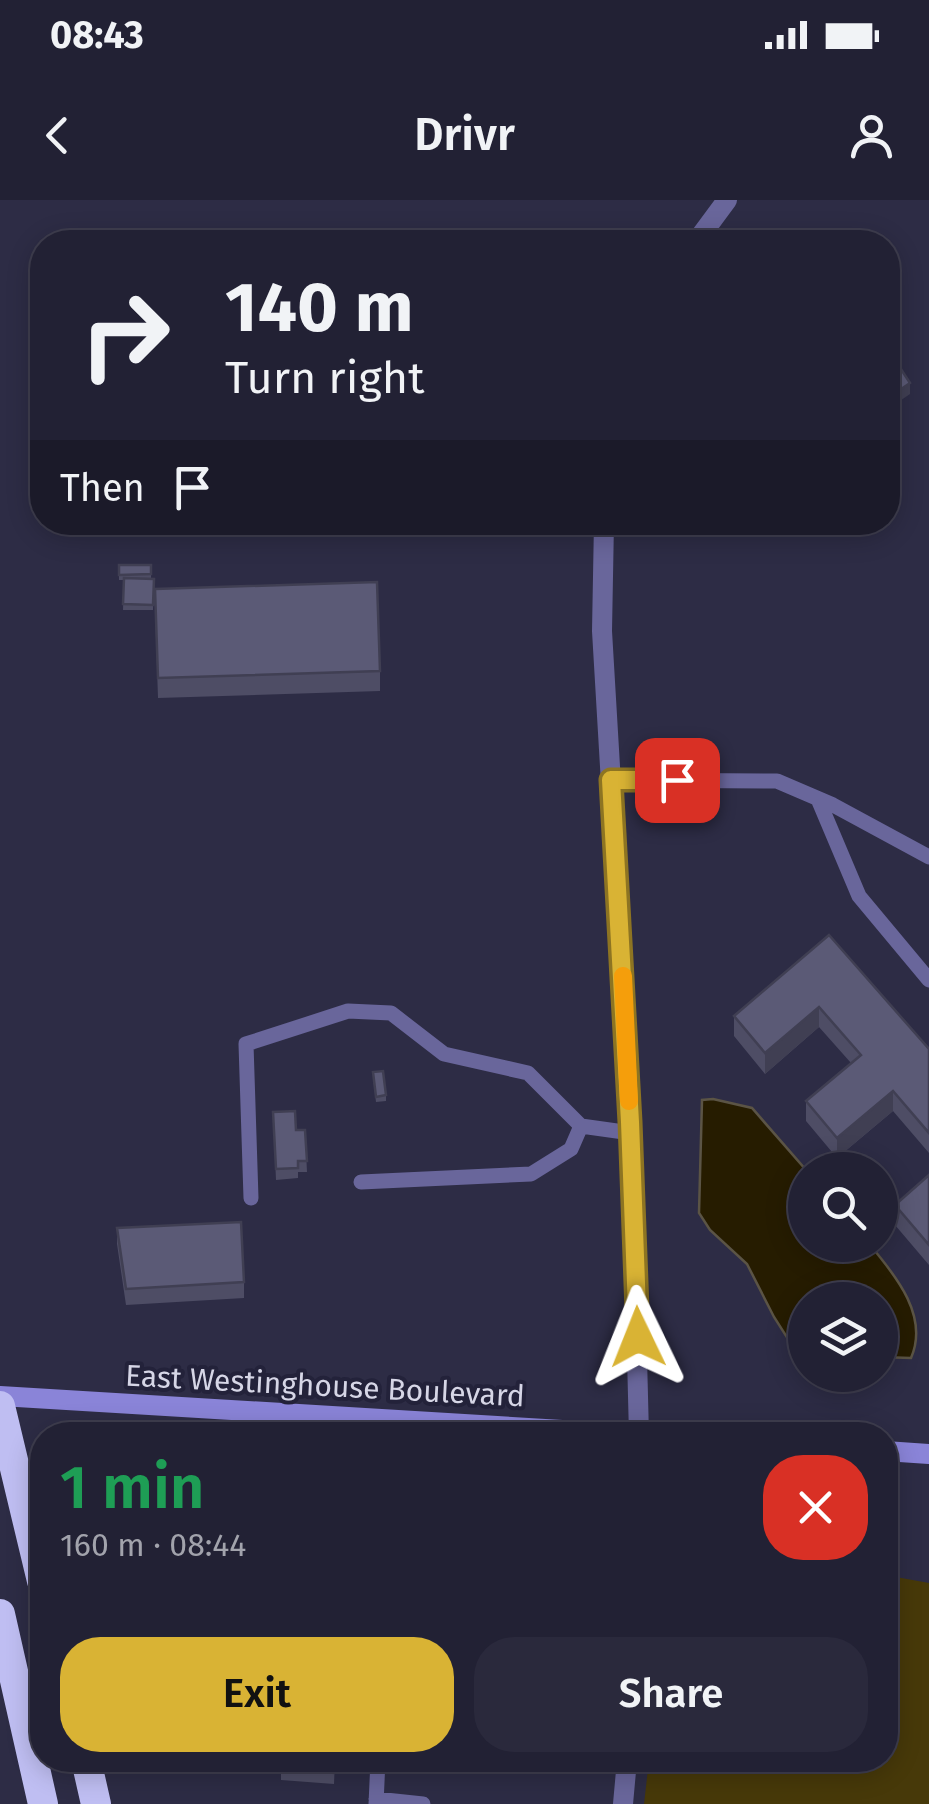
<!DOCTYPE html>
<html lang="en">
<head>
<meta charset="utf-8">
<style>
	body { margin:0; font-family:"Fira Sans",sans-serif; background:#2a293c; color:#f1f3f6; height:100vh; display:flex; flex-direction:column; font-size:38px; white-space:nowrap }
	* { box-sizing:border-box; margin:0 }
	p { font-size:32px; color:#a2a3ac }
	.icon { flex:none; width:55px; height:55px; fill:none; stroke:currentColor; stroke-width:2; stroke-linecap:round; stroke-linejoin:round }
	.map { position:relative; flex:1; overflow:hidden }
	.sheet { position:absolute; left:30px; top:1222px; width:868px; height:350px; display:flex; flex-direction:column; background:#222134; border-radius:40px; box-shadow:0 5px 25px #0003,0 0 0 2px #3f3e4f }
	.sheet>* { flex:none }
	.guide { position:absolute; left:30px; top:30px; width:870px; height:305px; border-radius:40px; box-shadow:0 5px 25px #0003,0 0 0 2px #3f3e4f; background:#222134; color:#f1f3f6; overflow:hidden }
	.tools { position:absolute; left:788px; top:952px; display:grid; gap:20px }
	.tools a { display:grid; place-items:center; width:110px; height:110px; border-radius:50%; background:#222134; box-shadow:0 5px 25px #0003,0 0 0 2px #3f3e4f; font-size:50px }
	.pin { position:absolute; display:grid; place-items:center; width:85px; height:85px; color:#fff; margin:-42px; border-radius:20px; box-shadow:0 5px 15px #0006 }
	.me { position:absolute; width:110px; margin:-55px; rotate:358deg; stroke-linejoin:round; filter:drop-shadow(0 0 8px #0008) }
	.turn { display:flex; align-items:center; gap:35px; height:210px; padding:0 30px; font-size:45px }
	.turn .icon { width:130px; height:130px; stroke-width:2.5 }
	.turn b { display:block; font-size:70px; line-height:85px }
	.then { display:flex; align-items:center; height:95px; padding:0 30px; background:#0003; gap:20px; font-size:38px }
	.round { display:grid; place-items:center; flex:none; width:105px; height:105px; border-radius:40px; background:#2a293c }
	.head { display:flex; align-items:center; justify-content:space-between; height:170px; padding:0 30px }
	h1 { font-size:60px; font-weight:600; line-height:75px; color:#1e9e55 }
	.cta { display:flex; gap:20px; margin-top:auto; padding:20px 30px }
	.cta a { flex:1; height:115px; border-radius:40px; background:#d9b334; color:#111; font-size:40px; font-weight:600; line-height:115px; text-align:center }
	.cta a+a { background:#2a293c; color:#f1f3f6 }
	.status { display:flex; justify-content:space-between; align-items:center; height:70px; padding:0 50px; background:#222134; direction:ltr }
	.status svg { height:28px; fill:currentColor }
	header { display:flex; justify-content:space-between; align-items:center; height:130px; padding:0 30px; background:#222134; font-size:45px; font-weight:600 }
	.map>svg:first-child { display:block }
	.green { fill:#473909 }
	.water { fill:#261c00; stroke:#5b5445; stroke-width:2.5 }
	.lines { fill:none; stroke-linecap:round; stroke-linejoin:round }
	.lane { stroke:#69669b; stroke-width:15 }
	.street { stroke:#69669b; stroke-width:20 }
	.secondary { stroke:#8a84d8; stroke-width:20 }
	.highway { stroke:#bfbef2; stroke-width:30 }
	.wall { fill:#4e4d65 }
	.shaded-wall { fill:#403f53 }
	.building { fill:#5b5a76; stroke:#403f53; stroke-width:2.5 }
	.route-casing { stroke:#8d7422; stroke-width:25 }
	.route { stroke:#d9b334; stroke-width:18 }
	.slow { stroke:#f59e0b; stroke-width:18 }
	.labels { text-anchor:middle; stroke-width:8; stroke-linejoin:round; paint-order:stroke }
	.street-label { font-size:30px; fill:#d6d6e6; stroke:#23223a }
</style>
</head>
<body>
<div class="status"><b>08:43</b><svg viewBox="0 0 49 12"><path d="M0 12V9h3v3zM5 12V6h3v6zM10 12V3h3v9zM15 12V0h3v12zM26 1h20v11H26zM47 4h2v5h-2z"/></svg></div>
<header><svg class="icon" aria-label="back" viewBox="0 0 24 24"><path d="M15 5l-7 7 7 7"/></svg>Drivr<svg class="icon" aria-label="person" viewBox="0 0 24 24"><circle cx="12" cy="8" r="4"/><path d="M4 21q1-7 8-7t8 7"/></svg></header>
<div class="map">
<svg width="929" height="1604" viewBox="0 0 929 1604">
	<rect width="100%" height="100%" fill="#2d2c45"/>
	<path class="green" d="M885 1375 929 1383V1604H644L649 1560H885Z"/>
	<path class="water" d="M713 899 752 908 806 970 805 1045H870C897 1077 929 1117 911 1158L880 1157V1100H805V1153L788 1139 774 1117 747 1064 710 1030 699 1013 702 900Z"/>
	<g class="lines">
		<path class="lane" d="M611 580 777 581 833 605 929 657
			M818 599 859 696 929 780
			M361 982 531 974 571 949 581 926
			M251 998 246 844 348 811 391 813 444 854 528 873 581 926 631 933
			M376 1599 423 1604
			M376 1604 378 1560"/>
		<path class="street" d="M696 42 727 0
			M604 322 602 431 631 922 639 1235
			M623 1604 627 1560"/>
		<path class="secondary" d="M0 1196 646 1235
			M885 1251 929 1254"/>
		<path class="highway" d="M0 1206 42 1381
			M0 1414 43 1604
			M86 1560 96 1604"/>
	</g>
	<path class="wall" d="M119 365H151V379H154L153 410H123L124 380H119Z
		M155 409 380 471V491L158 498Z
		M829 735 929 849V953L893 911 837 958 806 921V901L851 863 819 827 765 874 734 836V816Z
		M373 878 386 895V901L376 902Z
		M273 912 296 930H305L307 972H298V978L276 980Z
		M929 975V1065L895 1025V1005Z
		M117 1028 244 1082V1098L126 1105 117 1044Z
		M281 1560H335L334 1584 281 1580Z"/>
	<path class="shaded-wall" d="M910 183V194L888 209V198Z
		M819 807V827L765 874V853Z
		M893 891V911L837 958V938Z"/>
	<path class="building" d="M895 160 910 183 888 198V165Z
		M119 365H151V374L119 375Z
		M124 378 154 379 153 405 123 404Z
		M377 382 380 471 158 478 155 389Z
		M829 735 929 849V933L893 891 837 938 806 901 861 855 819 807 765 853 734 816Z
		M383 871 386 895 376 897 373 872Z
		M295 911 296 930H305L307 961H298V968L276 969 273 912Z
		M929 975V1045L895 1005Z
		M241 1022 244 1082 126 1089 117 1028Z
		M281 1560H335L334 1573 281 1569Z"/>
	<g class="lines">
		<defs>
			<path id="route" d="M638 1137 630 922 611 580H677"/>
		</defs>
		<use href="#route" class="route-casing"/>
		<use href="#route" class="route"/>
		<path class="slow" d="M623 776 629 901"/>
	</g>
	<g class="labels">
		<g class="street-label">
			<text transform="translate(325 1186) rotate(3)" y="10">East Westinghouse Boulevard</text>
		</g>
	</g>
</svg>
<div class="tools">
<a><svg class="icon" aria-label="search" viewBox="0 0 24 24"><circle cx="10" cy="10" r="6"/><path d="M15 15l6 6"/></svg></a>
<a><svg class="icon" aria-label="layers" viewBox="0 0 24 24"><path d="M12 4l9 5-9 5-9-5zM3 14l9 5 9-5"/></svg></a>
</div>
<div class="pin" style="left:677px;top:580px;background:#d93025"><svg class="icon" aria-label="arrive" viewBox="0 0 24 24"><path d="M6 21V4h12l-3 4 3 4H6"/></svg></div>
<svg class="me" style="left:638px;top:1137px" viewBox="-20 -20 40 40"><path d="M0-17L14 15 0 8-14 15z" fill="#d9b334" stroke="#fff" stroke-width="4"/></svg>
<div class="guide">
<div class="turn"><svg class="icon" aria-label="right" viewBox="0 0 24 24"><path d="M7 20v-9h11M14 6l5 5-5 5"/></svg><div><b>140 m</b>Turn right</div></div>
<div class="then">Then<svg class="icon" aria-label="arrive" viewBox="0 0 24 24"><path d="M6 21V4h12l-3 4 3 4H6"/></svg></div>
</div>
<section class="sheet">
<div class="head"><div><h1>1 min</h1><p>160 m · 08:44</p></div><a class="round" style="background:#d93025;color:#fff"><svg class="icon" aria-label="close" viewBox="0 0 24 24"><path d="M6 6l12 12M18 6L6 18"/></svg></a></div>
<div class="cta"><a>Exit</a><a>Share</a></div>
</section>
</div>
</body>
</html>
